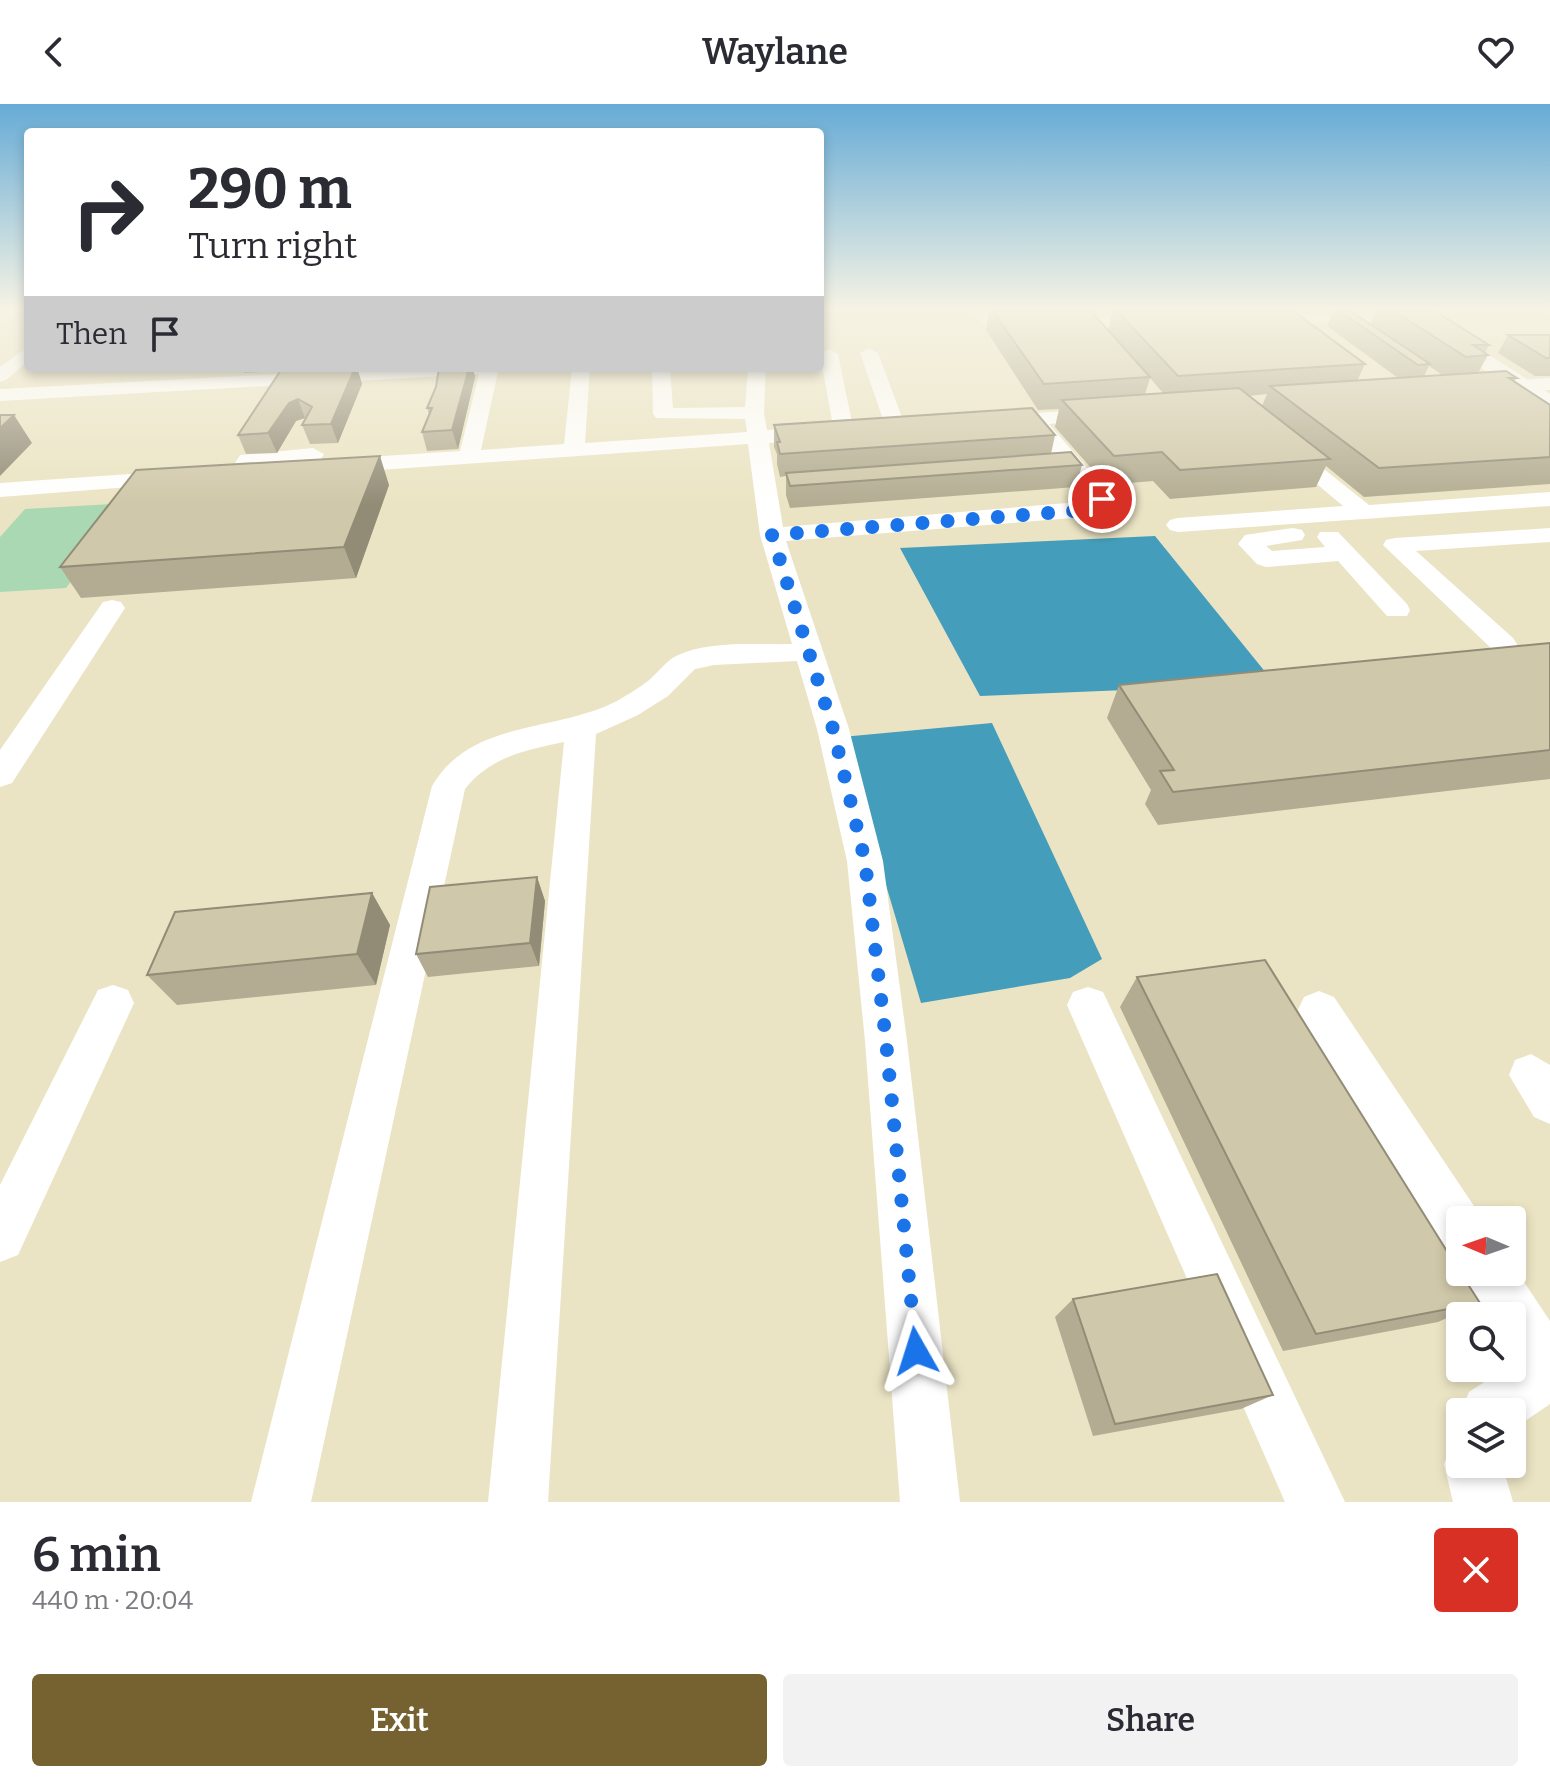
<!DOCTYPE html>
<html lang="en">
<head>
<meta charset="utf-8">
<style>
	body { margin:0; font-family:Bitter,serif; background:#f2f2f3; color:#2b2b33; height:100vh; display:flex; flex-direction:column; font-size:30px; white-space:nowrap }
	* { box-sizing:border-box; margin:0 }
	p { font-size:26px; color:#7c7c81 }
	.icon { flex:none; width:44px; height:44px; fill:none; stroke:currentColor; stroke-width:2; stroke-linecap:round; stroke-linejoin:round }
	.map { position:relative; height:1398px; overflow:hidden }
	.drawer { display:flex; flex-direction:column; background:#fff; flex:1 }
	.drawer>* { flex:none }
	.banner { position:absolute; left:24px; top:24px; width:800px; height:244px; border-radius:8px; box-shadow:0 4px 12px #0003; background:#fff; color:#2b2b33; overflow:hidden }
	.needle { width:52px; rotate:272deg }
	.buttons { position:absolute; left:1446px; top:1102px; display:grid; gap:16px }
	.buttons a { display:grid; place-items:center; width:80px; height:80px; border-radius:8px; background:#fff; box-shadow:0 4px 12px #0003; font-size:40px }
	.pin { position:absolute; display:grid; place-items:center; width:68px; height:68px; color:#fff; margin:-34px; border:4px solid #fff; border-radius:50%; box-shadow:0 2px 8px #0007 }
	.me { position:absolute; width:88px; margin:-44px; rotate:354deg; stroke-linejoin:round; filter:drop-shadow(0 0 6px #0008) }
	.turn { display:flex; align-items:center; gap:28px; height:168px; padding:0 32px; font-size:36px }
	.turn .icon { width:104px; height:104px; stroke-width:2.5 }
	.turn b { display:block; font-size:56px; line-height:68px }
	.then { display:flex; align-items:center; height:76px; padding:0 32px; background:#0003; gap:16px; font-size:30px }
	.round { display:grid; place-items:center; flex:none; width:84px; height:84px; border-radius:8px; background:#f2f2f3 }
	.summary { display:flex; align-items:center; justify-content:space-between; height:136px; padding:0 32px }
	h1 { font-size:48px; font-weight:600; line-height:60px }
	.button { display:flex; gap:16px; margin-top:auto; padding:16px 32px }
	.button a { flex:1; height:92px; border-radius:8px; background:#766231; color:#fff; font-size:32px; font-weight:600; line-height:92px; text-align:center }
	.button a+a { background:#f2f2f3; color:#2b2b33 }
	header { display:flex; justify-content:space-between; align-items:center; height:104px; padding:0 32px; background:#fff; font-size:36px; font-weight:600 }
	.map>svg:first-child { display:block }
	.green { fill:#a9d8b3 }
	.water { fill:#449dba }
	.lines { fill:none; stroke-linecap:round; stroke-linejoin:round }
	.minor { fill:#fff; fill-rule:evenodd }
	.major { fill:#fff; fill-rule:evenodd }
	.wall { fill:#b3ac92; fill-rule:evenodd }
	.shaded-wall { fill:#928c77 }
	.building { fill:#d0c8aa; stroke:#928c77; stroke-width:2 }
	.route { stroke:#1a73e8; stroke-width:14; stroke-dasharray:0 25.2 }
</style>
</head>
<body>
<header><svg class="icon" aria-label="back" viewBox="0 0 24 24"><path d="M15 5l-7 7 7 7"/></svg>Waylane<svg class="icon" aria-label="heart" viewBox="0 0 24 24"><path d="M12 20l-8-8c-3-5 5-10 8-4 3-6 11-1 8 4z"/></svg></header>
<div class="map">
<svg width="1550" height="1398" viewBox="0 0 1550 1398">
	<rect width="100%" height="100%" fill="#ebe4c4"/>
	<path class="green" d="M130 399 66 484 0 488V433L25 405Z"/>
	<path class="water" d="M1155 432 1275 580 980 592 900 444Z
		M992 619 1102 855 1070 874 921 899 842 633Z"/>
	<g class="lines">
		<path class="minor" d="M969 206H986L996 215 1154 212 1162 217 1154 222 992 225 986 223Z
			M1417 208 1425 213 1423 216 1259 221 1251 216 1259 211Z
			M28 243V257L6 276 0 278V263Z
			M869 244 878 249 906 324 903 328H889L886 324 860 249Z
			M829 245 838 250 854 328 844 334 834 328 820 250Z
			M393 264H502L498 268 481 346 564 340 572 264H590L585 339 747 328 745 315 656 314 653 310 652 264H670L673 304 745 303 748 264H766L764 309 767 326 819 323 829 329 819 335 769 339 783 423 1091 397 1029 322 996 324 986 318 996 312 1103 304 1113 310 1103 316 1049 320 1110 390 1115 401 1111 406 1085 413 786 437 849 625 883 757 907 937 960 1398H900L865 937 847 757 817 625 797 557 714 561 695 565 668 592 638 611 596 630 548 1398H488L564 638C526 646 490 653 465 685L311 1398H251L432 682C471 615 555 629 617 597 627 591 639 584 648 577 657 570 666 557 676 552 709 536 756 541 792 540L760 431 748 340 337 369 326 362 337 355 460 347 479 270 0 297V285Z
			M1550 274V286L1491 290 1482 284 1491 278Z
			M1287 339 1294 341 1369 401 1550 388V402L1178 428 1170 426 1166 421 1170 416 1178 414 1343 402 1280 349 1276 345 1280 341Z
			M313 344 324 350 321 355 256 360 248 374 240 376 229 369 240 351Z
			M173 367 184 374 181 379 0 393V379Z
			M1293 424 1302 426 1305 431 1302 436 1266 442 1272 447 1325 443 1317 433 1320 428H1338L1407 500 1410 506 1407 512H1387L1338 457 1266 463 1257 460 1238 440 1245 431Z
			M1550 424V438L1416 447 1513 534 1517 540 1513 546 1503 549 1493 546 1383 441 1386 436 1395 434Z
			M112 496 121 498 125 504 12 679 0 683V646L103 498Z
			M113 881 128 886 134 899 18 1151 0 1158V1081L98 886Z
			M1088 883 1103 888 1345 1398H1285L1067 901 1073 888Z
			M1319 887 1334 893 1478 1108 1481 1116H1460V1151L1442 1144 1304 919 1298 906 1304 893Z
			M1531 950 1550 961V1020L1534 1013 1509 971 1515 956Z
			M1512 1160 1550 1217V1300L1512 1326V1308H1461L1469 1288 1506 1264H1512L1514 1258 1512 1212H1485L1461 1168H1512Z
			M1460 1336V1360H1502L1513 1398H1453L1444 1360 1452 1339Z"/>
		<path class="major" d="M0 206H20L0 218Z
			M1396 206H1419L1550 290V308L1542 306Z"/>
	</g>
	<path class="wall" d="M989 206H1090L1108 226 1113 206H1292L1365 260 1357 277 1398 274 1327 222 1334 206H1349L1370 220 1377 206H1392L1489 241 1485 249 1488 251 1478 269 1517 274 1514 277 1550 301V380L1364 393 1326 362 1316 383 1170 395 1153 377 1106 381 1055 323 1059 305 1038 306 986 226ZM1429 262 1442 271 1424 272ZM1150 274 1163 289 1145 290ZM1267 290 1262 302 1249 292Z
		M1508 231H1550V272H1535L1498 249Z
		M242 264H357L362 280 338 339 310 340 302 321 305 314 296 317 277 349 246 350 238 331 280 267 244 269Z
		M439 264H473L475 273 458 345 427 347 422 328 429 310 427 304 436 283Z
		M774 321 1055 331 1051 350 1082 361 1076 383 790 404 786 391V372L780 373 777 360V350L774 343Z
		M389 381 356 474 81 494 60 463Z
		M1550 539V675L1158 721 1145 700 1151 686 1107 614 1119 581Z
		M537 773 545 797 539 862 428 873 416 850Z
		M372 789 390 821 376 881 177 901 147 871Z
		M1137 873 1480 1199 1438 1218 1283 1247 1120 903Z
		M1073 1195 1273 1291 1241 1305 1093 1332 1055 1213Z"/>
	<path class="shaded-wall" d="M355 264H357L362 280 338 339 331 320Z
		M469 264H473L475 273 458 345 452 326Z
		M298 295 305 314 296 317 277 349 268 329 289 299Z
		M14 311 32 339 0 372V324Z
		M380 352 389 381 356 474 344 443Z
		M537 773 545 797 539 862 530 839Z
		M372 789 390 821 376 881 357 850Z"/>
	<path class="building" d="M992 206H1090L1150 273 1044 280Z
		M1116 206H1292L1365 260 1178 272Z
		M1338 206H1349L1430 260 1418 261Z
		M1392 206H1433L1489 241H1473L1488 251 1466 253Z
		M1508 231H1550V254H1546Z
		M312 264H355L331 320 302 321 312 303 298 295 289 299 268 329 238 331 281 266Z
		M439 264H469L452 326 422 328 432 304H427L436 283Z
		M1506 267 1517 274H1509L1550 301V353L1379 364 1270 282Z
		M1239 284 1330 355 1180 366 1162 348 1114 352 1062 296Z
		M1032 304 1055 331 780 350 777 338H780L774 321Z
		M0 311H14L0 324Z
		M1071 348 1082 361 790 382 786 369Z
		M380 352 344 443 60 463 136 366Z
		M1550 539V646L1173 688 1160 667 1174 666 1119 581Z
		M537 773 530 839 416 850 430 783Z
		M372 789 357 850 147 871 175 808Z
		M1265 856 1460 1168 1480 1199 1316 1230 1137 873Z
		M1217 1170 1273 1291 1115 1320 1073 1195Z"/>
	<linearGradient id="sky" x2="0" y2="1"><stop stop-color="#66abd6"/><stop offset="0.51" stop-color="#f6f3e4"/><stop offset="1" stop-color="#f6f3e4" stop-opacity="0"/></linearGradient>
	<rect width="1550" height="401" fill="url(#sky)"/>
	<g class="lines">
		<path class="route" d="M916 1247 886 937 865 757 833 625 772 431 1085 406 1103 401 1102 395"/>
	</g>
</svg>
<div class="buttons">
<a><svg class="needle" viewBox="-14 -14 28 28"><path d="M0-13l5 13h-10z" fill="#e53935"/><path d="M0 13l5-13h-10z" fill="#7c7c81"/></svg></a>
<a><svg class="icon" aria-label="search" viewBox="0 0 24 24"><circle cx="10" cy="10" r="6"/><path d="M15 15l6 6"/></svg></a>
<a><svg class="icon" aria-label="layers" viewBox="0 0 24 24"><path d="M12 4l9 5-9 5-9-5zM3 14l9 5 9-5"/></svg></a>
</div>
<div class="pin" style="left:1102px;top:395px;background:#d93025"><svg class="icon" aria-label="arrive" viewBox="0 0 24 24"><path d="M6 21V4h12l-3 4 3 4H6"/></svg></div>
<svg class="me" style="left:916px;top:1247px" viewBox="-20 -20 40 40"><path d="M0-17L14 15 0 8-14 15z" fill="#1a73e8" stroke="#fff" stroke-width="4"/></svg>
<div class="banner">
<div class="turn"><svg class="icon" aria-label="right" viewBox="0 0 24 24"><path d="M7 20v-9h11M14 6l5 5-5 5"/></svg><div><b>290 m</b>Turn right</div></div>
<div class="then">Then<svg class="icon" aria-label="arrive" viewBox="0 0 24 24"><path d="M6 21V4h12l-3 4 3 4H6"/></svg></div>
</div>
</div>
<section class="drawer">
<div class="summary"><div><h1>6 min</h1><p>440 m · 20:04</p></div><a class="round" style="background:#d93025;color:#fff"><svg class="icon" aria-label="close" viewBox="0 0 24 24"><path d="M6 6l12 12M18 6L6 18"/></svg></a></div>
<div class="button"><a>Exit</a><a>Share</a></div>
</section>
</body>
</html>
